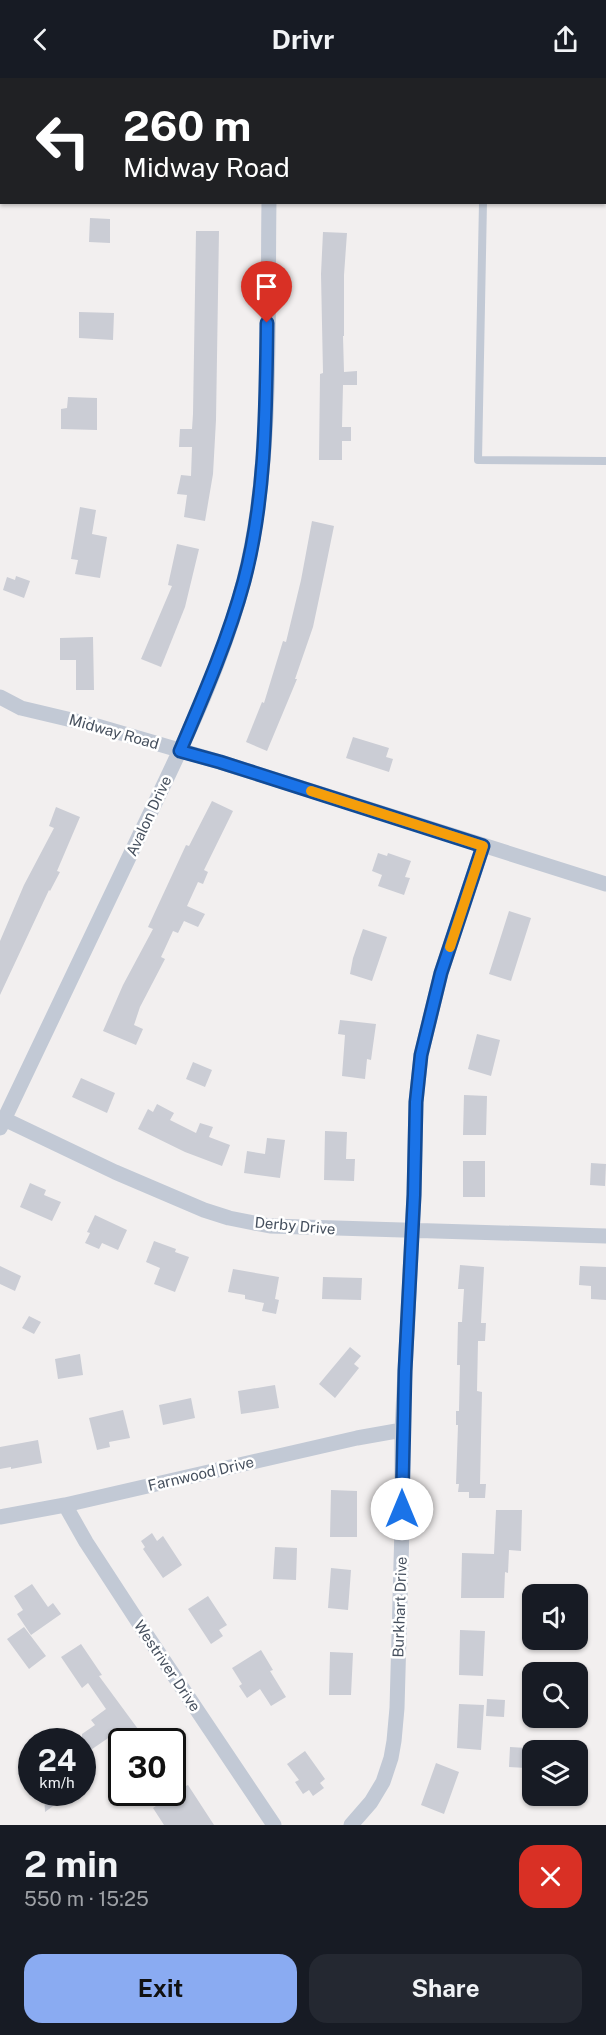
<!DOCTYPE html>
<html lang="en">
<head>
<meta charset="utf-8">
<style>
	body { margin:0; font-family:"Public Sans",sans-serif; background:#242831; color:#f1f3f6; height:100vh; display:flex; flex-direction:column; font-size:22px; white-space:nowrap }
	* { box-sizing:border-box; margin:0 }
	p { font-size:20px; color:#9ea1a6 }
	.icon { flex:none; width:33px; height:33px; fill:none; stroke:currentColor; stroke-width:2; stroke-linecap:round; stroke-linejoin:round }
	.map { position:relative; height:1747px; overflow:hidden }
	.details { display:flex; flex-direction:column; background:#171b24; flex:1 }
	.details>* { flex:none }
	.hud { position:absolute; left:0px; top:0px; width:606px; height:126px; box-shadow:0 2px 4px #0004; background:#202124; color:#fff; overflow:hidden }
	.controls { position:absolute; left:522px; top:1506px; display:grid; gap:12px }
	.controls a { display:grid; place-items:center; width:66px; height:66px; border-radius:12px; background:#171b24; box-shadow:0 2px 4px #0004; font-size:30px }
	.speed { position:absolute; left:18px; top:1650px; display:flex; gap:12px; font-size:30px; font-weight:700; text-align:center }
	.speed>* { display:grid; place-content:center; width:78px; height:78px; border-radius:50%; background:#171b24; box-shadow:0 2px 4px #0004; line-height:1 }
	.speed small { font-size:15px; font-weight:400 }
	.speed .limit { border:3px solid #111; border-radius:9px; background:#fff; color:#111 }
	.pin { position:absolute; display:grid; place-items:center; width:51px; height:51px; color:#fff; margin:-62px -26px; border-radius:50% 50% 50% 0; rotate:-45deg; box-shadow:0 0 6px #0007 }
	.pin .icon { rotate:45deg }
	.me { position:absolute; width:66px; margin:-33px; rotate:0deg; stroke-linejoin:round; filter:drop-shadow(0 0 4px #0008) }
	.turn { display:flex; align-items:center; gap:21px; height:126px; padding:0 24px; font-size:27px }
	.turn .icon { width:78px; height:78px; stroke-width:2.5 }
	.turn b { display:block; font-size:42px; line-height:51px }
	.round { display:grid; place-items:center; flex:none; width:63px; height:63px; border-radius:18px; background:#242831 }
	.head { display:flex; align-items:center; justify-content:space-between; height:102px; padding:0 24px }
	h1 { font-size:36px; font-weight:700; line-height:45px }
	.action { display:flex; gap:12px; margin-top:auto; padding:12px 24px }
	.action a { flex:1; height:69px; border-radius:18px; background:#8aabf2; color:#111; font-size:24px; font-weight:700; line-height:69px; text-align:center }
	.action a+a { background:#242831; color:#f1f3f6 }
	header { display:flex; justify-content:space-between; align-items:center; height:78px; padding:0 24px; background:#171b24; font-size:27px; font-weight:700 }
	.map>svg:first-child { display:block }
	.building { fill:#cbcdd5 }
	.lines { fill:none; stroke-linecap:round; stroke-linejoin:round }
	.service { stroke:#c2c9d5; stroke-width:8 }
	.minor { stroke:#c2c9d5; stroke-width:15 }
	.route-casing { stroke:#114b97; stroke-width:15 }
	.route { stroke:#1a73e8; stroke-width:10 }
	.slow { stroke:#f59e0b; stroke-width:10 }
	.labels { text-anchor:middle; stroke-width:5; stroke-linejoin:round; paint-order:stroke }
	.street-label { font-size:15px; fill:#46505e; stroke:#fff }
</style>
</head>
<body>
<header><svg class="icon" aria-label="back" viewBox="0 0 24 24"><path d="M15 5l-7 7 7 7"/></svg>Drivr<svg class="icon" aria-label="share" viewBox="0 0 24 24"><path d="M12 15V3M7 8l5-5 5 5M5 13v7h14v-7"/></svg></header>
<div class="map">
<svg width="606" height="1747" viewBox="0 0 606 1747">
	<rect width="100%" height="100%" fill="#f2efef"/>
	<path class="building" d="M90 140 110 141V165L89 164Z
		M196 153H219L216 342 213 396 205 443 184 439 187 417 177 416 181 397 191 398 192 369H179L180 351H192L193 336Z
		M323 154 347 155 344 197V258H343L344 294 357 293V307H343L342 349H351V363H342V382H319L320 296 323 295 321 196Z
		M79 234 114 235 113 262 79 260Z
		M68 319 97 320V352L61 351V331L67 330Z
		M80 429 96 432 92 456 107 459 100 500 75 496 78 482 71 481Z
		M312 443 334 448 324 497 313 549 295 601H297L267 673 246 664 262 624 264 625 283 563 286 564 301 502Z
		M177 466 199 471 185 529 161 589 141 581 172 508 168 507Z
		M16 498 30 503 24 520 3 512 7 499 15 502Z
		M93 559 94 612H76V582H60V560Z
		M353 659 389 670 386 679 393 681 389 694 346 680Z
		M212 723 233 733 204 792 208 794 203 806 198 804 187 828 205 836 198 849 184 843 178 855 173 853 161 879 165 881 140 929 134 947 143 951 136 967 103 953 123 907 153 851 148 849 186 767 189 768Z
		M56 729 80 739 57 793 60 794 50 813 49 812 0 917V863L24 807 54 750 49 748Z
		M378 775 387 778 388 775 411 783 405 799 410 800 404 817 378 808 382 797 372 793Z
		M509 833 531 840 511 903 489 896Z
		M363 851 387 859 372 903 350 896 353 880Z
		M340 942 376 946 371 982 367 981 365 1001 342 998 345 957 338 956Z
		M477 956 500 962 491 998 468 991Z
		M193 984 212 992 205 1009 186 1001Z
		M81 1000 115 1015 107 1035 72 1019Z
		M464 1017 487 1018 486 1057H463Z
		M157 1026 174 1035 170 1042 196 1055 200 1045 213 1049 209 1059 230 1067 222 1088 185 1074 138 1051 148 1031 153 1034Z
		M325 1053 347 1054 346 1081H355L354 1103 324 1102Z
		M267 1060 285 1062 280 1100 244 1095 247 1073 265 1076Z
		M463 1083H485V1119H463Z
		M591 1085 606 1086 605 1108 590 1107Z
		M30 1105 46 1112 44 1117 61 1124 52 1143 20 1129Z
		M95 1137 127 1152 118 1172 102 1165 99 1171 85 1165 90 1155 87 1154Z
		M154 1163 176 1171 175 1174 189 1179 175 1214 154 1206 160 1190 146 1184Z
		M460 1187 484 1189 481 1245H486L485 1263H478L477 1313 482 1314 480 1406H486L485 1420H469V1414H458L459 1406H456L458 1347H456V1333H459L460 1287H457L458 1244H462L464 1211H458Z
		M0 1188 21 1198 15 1213 0 1206Z
		M580 1188 606 1189V1222L591 1221V1208L579 1207Z
		M233 1191 279 1199 275 1221 279 1222 276 1236 262 1233 264 1225 245 1221V1217L228 1214Z
		M323 1199 362 1200 361 1222 322 1221Z
		M29 1238 41 1244 34 1256 22 1250Z
		M350 1269 361 1278 354 1286 359 1290 335 1320 319 1306Z
		M80 1276 83 1297 58 1301 55 1281Z
		M275 1307 279 1330 241 1336 238 1313Z
		M191 1320 195 1340 163 1347 159 1327Z
		M123 1332 130 1360 109 1364 110 1369 97 1372 89 1340Z
		M38 1362 42 1385 11 1391V1389L0 1391V1369Z
		M331 1412 357 1413V1459H330Z
		M496 1432H522L521 1473 509 1472 508 1495 505 1494 504 1520H461L462 1475 494 1476Z
		M152 1455 157 1463 163 1458 182 1487 163 1500 143 1471 145 1469 141 1463Z
		M275 1469 297 1470 296 1502 273 1501Z
		M331 1490 351 1492 348 1532 328 1530Z
		M32 1506 48 1529 53 1525 61 1536 31 1557 17 1536 23 1532 14 1518Z
		M208 1518 227 1547 219 1552 223 1558 211 1566 188 1531Z
		M24 1549 46 1578 29 1591 7 1561Z
		M460 1552 485 1553 483 1598 459 1597Z
		M81 1566 102 1597 99 1598 138 1651 121 1664 114 1656 82 1678V1656L95 1647 91 1642 106 1631 88 1605 82 1610 61 1579Z
		M261 1572 273 1592 270 1593 286 1619 271 1628 260 1611 247 1620 239 1608 242 1606 232 1590Z
		M330 1574 353 1575 351 1617H329Z
		M487 1621 505 1622 504 1639 486 1638Z
		M459 1626 484 1627 481 1672 457 1670Z
		M510 1669 527 1670 526 1690 509 1689Z
		M305 1673 325 1701 320 1705 324 1710 313 1718 309 1712 303 1716 295 1704 299 1702 287 1686Z
		M436 1685 459 1694 444 1736 421 1727Z
		M172 1687 186 1708 188 1707 214 1747H164L153 1730 172 1717Z
		M44 1714H72L45 1734Z"/>
	<g class="lines">
		<path class="service" d="M456 2V0
			M604 70H606
			M483 124 478 382 606 383"/>
		<path class="minor" d="M272 2V0
			M0 619 21 630 97 648 220 684 606 806
			M4 1041 115 1094 204 1132 229 1140 270 1148 606 1158
			M0 1050C47 951 95 852 142 752 181 671 222 589 244 502 274 384 267 246 269 124
			M65 1427 86 1464 144 1553 274 1747
			M0 1439 65 1427 357 1360 402 1352
			M351 1747 371 1724 383 1704 391 1680 394 1663 397 1630 402 1450V1352L414 1117 416 1024 421 977 441 895 483 768"/>
	</g>
	<g class="lines">
		<defs>
			<path id="route" d="M267 245C266 330 266 420 244 503 228 562 204 617 180 673L220 684 483 768 441 895 421 977 416 1024 414 1117 405 1293 402 1431"/>
		</defs>
		<use href="#route" class="route-casing"/>
		<use href="#route" class="route"/>
		<path class="slow" d="M311 713 483 768 450 869"/>
	</g>
	<g class="labels">
		<g class="street-label">
			<text transform="translate(114 654) rotate(16)" y="5">Midway Road</text>
			<text transform="translate(149 738) rotate(-65)" y="5">Avalon Drive</text>
			<text transform="translate(295 1148) rotate(5)" y="5">Derby Drive</text>
			<text transform="translate(201 1396) rotate(-13)" y="5">Farnwood Drive</text>
			<text transform="translate(400 1529) rotate(-88)" y="5">Burkhart Drive</text>
			<text transform="translate(167 1588) rotate(56)" y="5">Westriver Drive</text>
		</g>
	</g>
</svg>
<div class="controls">
<a><svg class="icon" aria-label="sound" viewBox="0 0 24 24"><path d="M4 9h4l5-4v14l-5-4H4zM17 9q2 3 0 6"/></svg></a>
<a><svg class="icon" aria-label="search" viewBox="0 0 24 24"><circle cx="10" cy="10" r="6"/><path d="M15 15l6 6"/></svg></a>
<a><svg class="icon" aria-label="layers" viewBox="0 0 24 24"><path d="M12 4l9 5-9 5-9-5zM3 14l9 5 9-5"/></svg></a>
</div>
<div class="speed"><div>24<small>km/h</small></div><div class="limit">30</div></div>
<div class="pin" style="left:267px;top:245px;background:#d93025"><svg class="icon" aria-label="arrive" viewBox="0 0 24 24"><path d="M6 21V4h12l-3 4 3 4H6"/></svg></div>
<svg class="me" style="left:402px;top:1431px" viewBox="-20 -20 40 40"><circle r="19" fill="#fff"/><path d="M0-13L10 11 0 6-10 11z" fill="#1a73e8"/></svg>
<div class="hud">
<div class="turn"><svg class="icon" aria-label="left" viewBox="0 0 24 24"><path d="M17 20v-9H6M10 6l-5 5 5 5"/></svg><div><b>260 m</b>Midway Road</div></div>
</div>
</div>
<section class="details">
<div class="head"><div><h1>2 min</h1><p>550 m · 15:25</p></div><a class="round" style="background:#d93025;color:#fff"><svg class="icon" aria-label="close" viewBox="0 0 24 24"><path d="M6 6l12 12M18 6L6 18"/></svg></a></div>
<div class="action"><a>Exit</a><a>Share</a></div>
</section>
</body>
</html>
